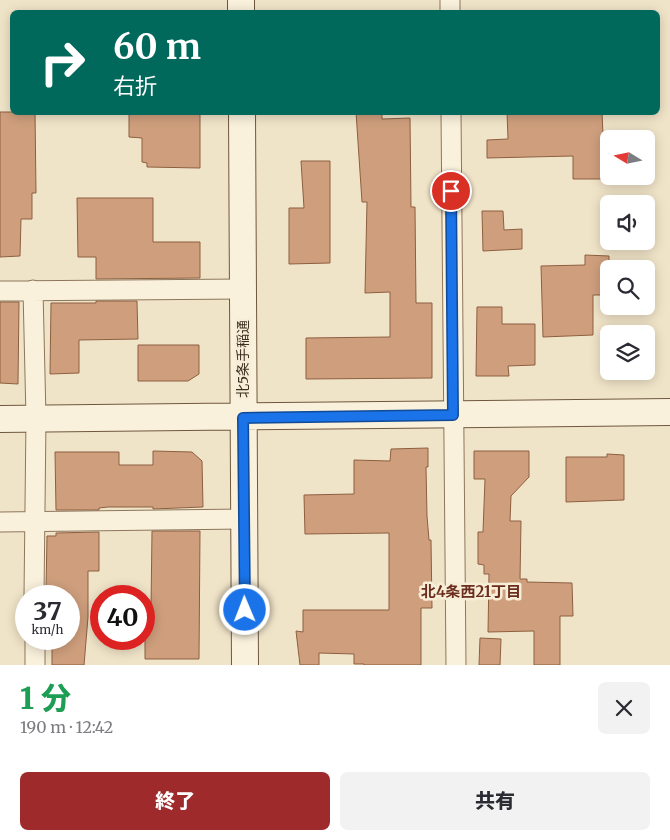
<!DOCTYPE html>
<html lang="ja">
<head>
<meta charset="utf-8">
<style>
	body { margin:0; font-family:Merriweather,"Noto Sans JP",serif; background:#f2f2f3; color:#2b2b33; height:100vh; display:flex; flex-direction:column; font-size:19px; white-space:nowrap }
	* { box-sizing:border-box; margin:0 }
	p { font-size:16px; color:#7c7c81 }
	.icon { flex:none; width:28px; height:28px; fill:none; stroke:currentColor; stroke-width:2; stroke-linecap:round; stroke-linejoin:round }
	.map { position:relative; height:665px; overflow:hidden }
	.panel { display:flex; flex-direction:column; background:#fff; flex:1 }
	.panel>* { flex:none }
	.banner { position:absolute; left:10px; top:10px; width:650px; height:105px; border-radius:8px; box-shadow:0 2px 12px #0003; background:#00695c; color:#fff; overflow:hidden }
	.needle { width:32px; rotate:280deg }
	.tools { position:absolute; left:600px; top:130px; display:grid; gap:10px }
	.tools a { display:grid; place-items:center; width:55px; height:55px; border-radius:8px; background:#fff; box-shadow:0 2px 12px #0003; font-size:25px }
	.speed { position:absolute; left:15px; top:585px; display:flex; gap:10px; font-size:25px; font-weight:700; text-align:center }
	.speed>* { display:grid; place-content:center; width:65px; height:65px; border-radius:50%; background:#fff; box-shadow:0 2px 12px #0003; line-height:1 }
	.speed small { font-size:12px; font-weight:400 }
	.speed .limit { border:8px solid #d22; background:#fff; color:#111 }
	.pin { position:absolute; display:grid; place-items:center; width:42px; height:42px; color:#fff; margin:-21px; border:2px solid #fff; border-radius:50%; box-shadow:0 1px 5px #0007 }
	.me { position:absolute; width:55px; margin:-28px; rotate:359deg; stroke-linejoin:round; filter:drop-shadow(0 0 4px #0008) }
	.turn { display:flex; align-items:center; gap:18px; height:105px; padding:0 20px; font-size:22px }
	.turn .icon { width:65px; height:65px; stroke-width:2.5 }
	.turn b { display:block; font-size:35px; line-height:42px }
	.round { display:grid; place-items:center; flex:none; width:52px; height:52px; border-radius:8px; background:#f2f2f3 }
	.summary { display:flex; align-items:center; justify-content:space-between; height:85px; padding:0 20px }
	h1 { font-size:30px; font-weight:800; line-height:38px; color:#1e9e55 }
	.cta { display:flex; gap:10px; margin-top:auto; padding:10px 20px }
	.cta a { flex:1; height:58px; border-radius:8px; background:#9e2a2b; color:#fff; font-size:20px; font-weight:800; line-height:58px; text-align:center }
	.cta a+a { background:#f2f2f3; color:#2b2b33 }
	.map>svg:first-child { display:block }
	.building { fill:#cf9f7d; stroke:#8d5f41 }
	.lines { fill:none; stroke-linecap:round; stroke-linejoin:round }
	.street-casing { stroke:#8d765c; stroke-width:21 }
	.secondary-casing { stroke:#6f573f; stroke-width:28 }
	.street { stroke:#faf1dc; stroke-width:19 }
	.secondary { stroke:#faf1dc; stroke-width:26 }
	.route-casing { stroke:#114b97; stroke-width:12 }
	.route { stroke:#1a73e8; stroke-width:9 }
	.labels { text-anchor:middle; stroke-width:5; stroke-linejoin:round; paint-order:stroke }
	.street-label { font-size:14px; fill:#3d2e20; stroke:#f7eed8 }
	.neighbourhood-label { font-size:15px; font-weight:bold; fill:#6b2e1e; stroke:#f7eed8 }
</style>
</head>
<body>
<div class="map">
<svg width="670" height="665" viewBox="0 0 670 665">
	<rect width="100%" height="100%" fill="#f0e4c8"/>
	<path class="building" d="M0 112H35L36 193H32V219H21L20 256 0 257Z
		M129 112H200V168L147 167V163L142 162V138L129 137Z
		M356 112H382V119L410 118 411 207H415L416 303H432V378L306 379V338L390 337V292L365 293 367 202H362Z
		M507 112H602L603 136H609V179H573V156L487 158V140L508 139Z
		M301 161H330V263L289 264V208H304Z
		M77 198H153V242H200V278L96 279V257H78Z
		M482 211H503L504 230 522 229V249L483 251Z
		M585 255 609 256V295H593V335L543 337 541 266 585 265Z
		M96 301H137L138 339 79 340V373L50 374 51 303H96Z
		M0 302H19L18 384 0 383Z
		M477 307H502V324H535V365L508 366 509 376H476Z
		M138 345H199V374L188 381H138Z
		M428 448V467H426L427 516 429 540H431L432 608H421V665H364V664H354V654L319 653V665H300L296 631 303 632V610H389V533L305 534 304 495 354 494V460L390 461 391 449Z
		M153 451 192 452 202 461 203 507 153 509V507H108L99 508V510H56L55 452H119V465H153Z
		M474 451H529V477L511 496 510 521H521L520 579H527V582L572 583 573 616H560V665H534V631L488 632 489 574H484V565L478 564V532H483L485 479H474Z
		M607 454 624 455V500L566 502V457H607Z
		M152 531H200L199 659H145V608H151Z
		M99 532V571H88V617L84 665H52V641H69V596H59V590H46L47 536H56V533Z
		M480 638 501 639 500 665H479Z"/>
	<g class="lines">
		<defs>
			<path id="street" d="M450 0V12
				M451 112 456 665
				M33 290 36 418 34 596
				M0 291 242 289
				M0 522 244 519
				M35 639V665"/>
			<path id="secondary" d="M241 12V0
				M242 112 245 665
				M0 419 670 412"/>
		</defs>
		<use href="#street" class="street-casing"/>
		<use href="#secondary" class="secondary-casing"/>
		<use href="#street" class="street"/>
		<use href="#secondary" class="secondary"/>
	</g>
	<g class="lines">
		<defs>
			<path id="route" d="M245 610 243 418 453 415 451 191"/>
		</defs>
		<use href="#route" class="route-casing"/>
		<use href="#route" class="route"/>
	</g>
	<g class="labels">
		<g class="street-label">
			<text transform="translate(243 359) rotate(-90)" y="5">北5条手稲通</text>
		</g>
		<g class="neighbourhood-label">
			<text x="471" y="597">北4条西21丁目</text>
		</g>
	</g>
</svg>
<div class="tools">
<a><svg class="needle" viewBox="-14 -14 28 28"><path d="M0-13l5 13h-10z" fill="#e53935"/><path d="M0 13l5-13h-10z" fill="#7c7c81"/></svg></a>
<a><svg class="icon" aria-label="sound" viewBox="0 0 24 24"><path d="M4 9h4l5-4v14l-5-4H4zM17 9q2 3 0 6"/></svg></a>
<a><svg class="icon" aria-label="search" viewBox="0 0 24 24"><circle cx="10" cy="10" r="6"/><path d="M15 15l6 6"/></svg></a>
<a><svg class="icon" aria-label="layers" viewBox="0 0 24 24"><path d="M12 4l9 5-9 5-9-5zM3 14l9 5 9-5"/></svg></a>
</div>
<div class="speed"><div>37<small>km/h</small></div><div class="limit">40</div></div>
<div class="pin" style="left:451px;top:191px;background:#d93025"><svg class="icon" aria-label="arrive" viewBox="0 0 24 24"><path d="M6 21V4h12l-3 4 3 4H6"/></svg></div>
<svg class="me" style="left:245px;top:610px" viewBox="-20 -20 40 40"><circle r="17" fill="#1a73e8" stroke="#fff" stroke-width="3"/><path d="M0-11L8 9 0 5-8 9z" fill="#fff"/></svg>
<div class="banner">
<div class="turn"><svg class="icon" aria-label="right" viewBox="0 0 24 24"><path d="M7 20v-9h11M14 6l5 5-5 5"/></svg><div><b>60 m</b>右折</div></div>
</div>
</div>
<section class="panel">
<div class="summary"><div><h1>1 分</h1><p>190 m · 12:42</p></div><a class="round"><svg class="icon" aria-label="close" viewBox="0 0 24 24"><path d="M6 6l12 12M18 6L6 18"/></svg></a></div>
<div class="cta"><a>終了</a><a>共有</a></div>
</section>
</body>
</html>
